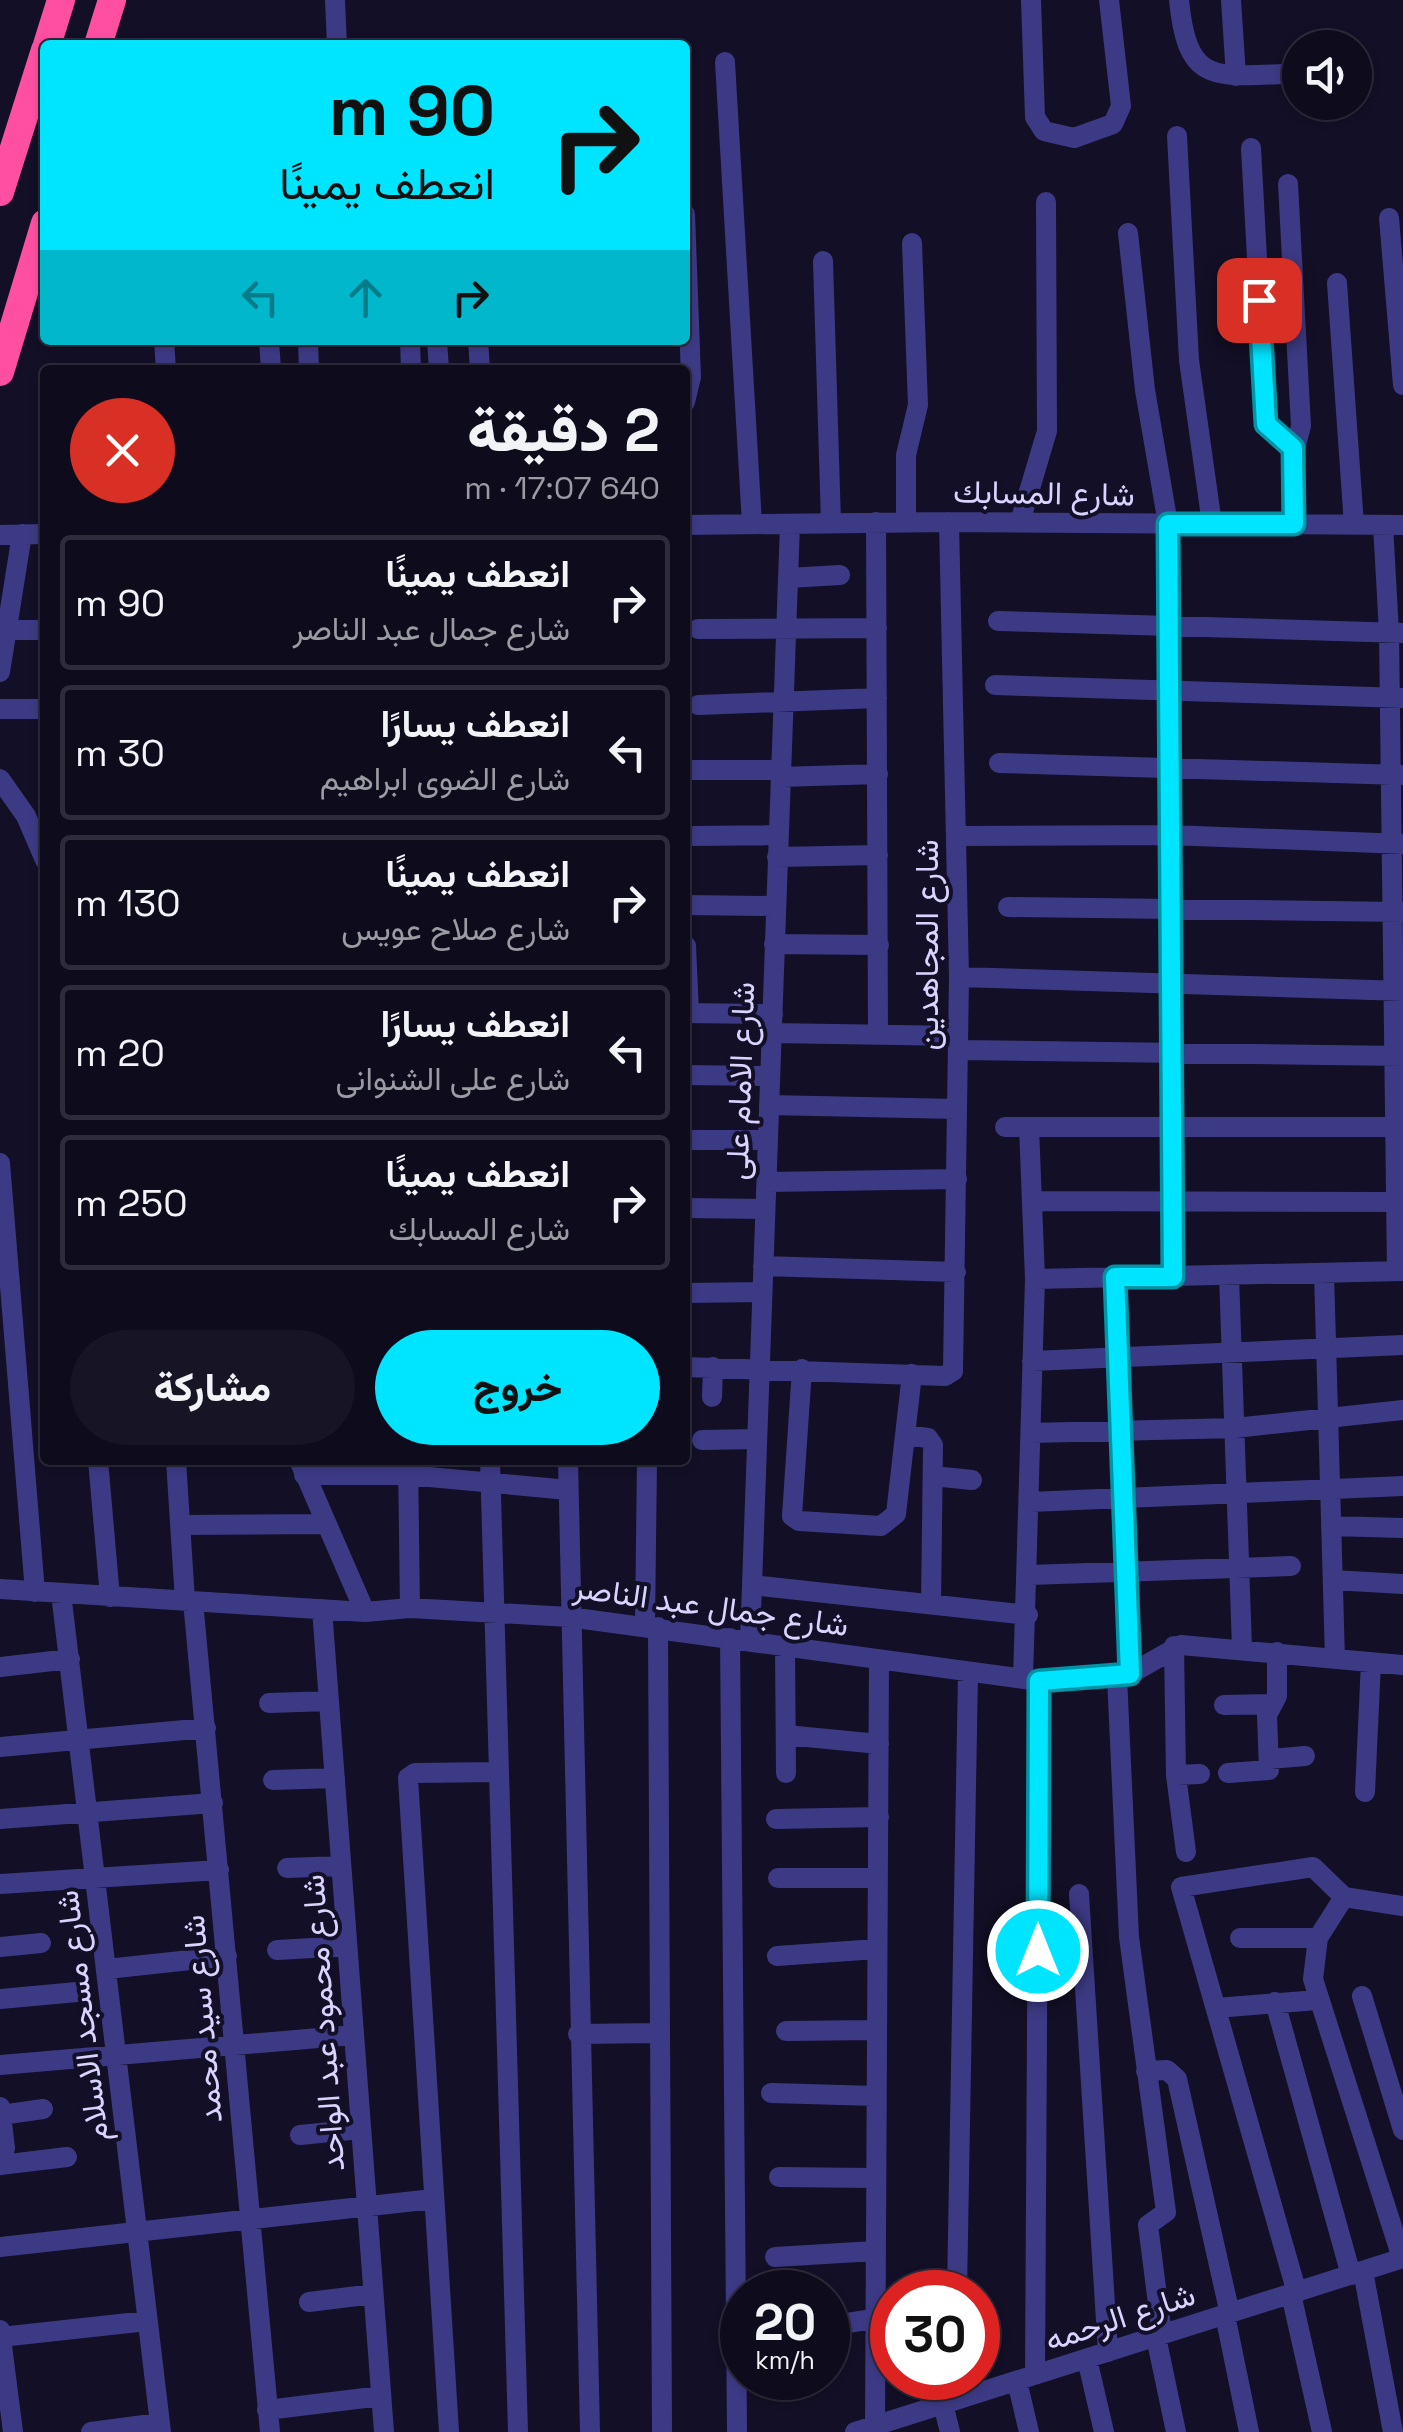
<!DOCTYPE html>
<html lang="ar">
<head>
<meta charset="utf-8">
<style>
	body { margin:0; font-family:"Space Grotesk",Vazirmatn,sans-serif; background:#171425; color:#f1f3f6; direction:rtl; height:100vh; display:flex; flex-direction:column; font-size:38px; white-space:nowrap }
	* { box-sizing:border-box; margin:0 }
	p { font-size:32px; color:#9b9ba3 }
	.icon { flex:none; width:55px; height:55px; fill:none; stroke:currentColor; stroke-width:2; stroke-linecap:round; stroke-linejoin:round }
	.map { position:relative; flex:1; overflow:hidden; direction:ltr }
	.drawer { position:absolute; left:40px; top:365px; width:650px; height:1100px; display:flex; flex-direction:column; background:#0e0b1c; border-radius:10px; box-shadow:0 2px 8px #0004,0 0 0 2px #2e2b3b; direction:rtl }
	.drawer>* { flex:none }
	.top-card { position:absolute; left:40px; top:40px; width:650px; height:305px; border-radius:10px; box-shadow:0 2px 8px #0004,0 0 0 2px #2e2b3b; direction:rtl; background:#00e5ff; color:#111; overflow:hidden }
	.tools { position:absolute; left:1282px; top:30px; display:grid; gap:20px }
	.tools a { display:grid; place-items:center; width:90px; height:90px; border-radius:50%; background:#0e0b1c; box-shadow:0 2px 8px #0004,0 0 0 2px #2e2b3b; font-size:50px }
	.speed { position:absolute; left:720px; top:2270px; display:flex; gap:20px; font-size:50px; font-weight:700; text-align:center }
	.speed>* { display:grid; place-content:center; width:130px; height:130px; border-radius:50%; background:#0e0b1c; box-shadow:0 2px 8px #0004,0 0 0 2px #2e2b3b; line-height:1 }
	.speed small { font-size:25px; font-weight:400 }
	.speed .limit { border:15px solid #d22; background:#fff; color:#111 }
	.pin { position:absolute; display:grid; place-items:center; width:85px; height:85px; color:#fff; margin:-42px; border-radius:20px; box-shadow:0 5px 15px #0006 }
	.me { position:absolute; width:110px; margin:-55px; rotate:0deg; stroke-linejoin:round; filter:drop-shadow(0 0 8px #0008) }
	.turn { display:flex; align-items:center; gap:35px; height:210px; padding:0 30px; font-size:45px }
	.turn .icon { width:130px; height:130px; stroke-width:2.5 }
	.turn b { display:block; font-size:70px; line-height:85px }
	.lanes { display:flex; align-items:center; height:95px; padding:0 30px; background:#0003; justify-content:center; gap:50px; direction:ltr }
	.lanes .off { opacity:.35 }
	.round { display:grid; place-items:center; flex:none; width:105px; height:105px; border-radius:52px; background:#171425 }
	.headline { display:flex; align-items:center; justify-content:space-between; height:170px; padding:0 30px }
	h1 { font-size:60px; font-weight:800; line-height:75px }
	.button { display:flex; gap:20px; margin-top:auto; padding:20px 30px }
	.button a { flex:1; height:115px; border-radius:60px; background:#00e5ff; color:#111; font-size:40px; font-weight:800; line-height:115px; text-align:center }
	.button a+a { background:#171425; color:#f1f3f6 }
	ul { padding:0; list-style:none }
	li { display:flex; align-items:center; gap:30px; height:135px; margin:0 20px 15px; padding:0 10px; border:5px solid #2e2b3b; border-radius:10px }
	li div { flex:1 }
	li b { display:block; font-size:38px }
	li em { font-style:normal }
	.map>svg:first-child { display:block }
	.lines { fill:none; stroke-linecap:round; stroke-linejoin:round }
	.minor { stroke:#3d3a85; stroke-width:20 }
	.highway { stroke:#ff4fa3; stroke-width:28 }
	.route-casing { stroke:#0095a6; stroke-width:25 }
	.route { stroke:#00e5ff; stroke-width:18 }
	.labels { text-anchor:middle; stroke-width:8; stroke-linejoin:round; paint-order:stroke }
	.street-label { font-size:32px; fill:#d9d4ff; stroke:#130f26 }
</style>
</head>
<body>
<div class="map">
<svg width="1403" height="2432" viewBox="0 0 1403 2432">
	<rect width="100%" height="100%" fill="#130f26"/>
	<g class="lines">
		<path class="minor" d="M335 0 337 45
			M1031 0 1035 117 1044 131 1074 138 1113 124 1121 106 1109 0
			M1179 0C1187 82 1212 77 1282 74
			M1231 0 1236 76
			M725 62 752 524
			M1177 136 1189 360 1212 524
			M1251 148 1266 424 1293 447
			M1288 184 1301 426 1292 460 1294 525
			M685 214 691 377 685 402
			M1389 218 1403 385
			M1128 233 1145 390 1168 524 1173 1277
			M823 261 831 523
			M1337 283 1354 525
			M164 340 166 370
			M269 340 271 370
			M308 340 309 370
			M410 340 411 370
			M437 340 439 370
			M478 340 480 370
			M876 522 878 1035
			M906 522V455L918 405 912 243
			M1020 522 1047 431 1046 202
			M685 525 949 522 1403 525
			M1383 525 1389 632 1397 1271
			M0 535 45 534
			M788 578 840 575
			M998 621 1403 633
			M698 629 877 628
			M7 630H45
			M0 672 22 534
			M995 685 1403 698
			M698 705 877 698
			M0 709H45
			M999 763 1401 775
			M688 770H781
			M780 777 878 774
			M0 779 26 816 45 860
			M693 836 778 835
			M957 836 1171 835 1403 844
			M777 857 878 855
			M685 905 775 906
			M1008 907 1403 912
			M774 944 879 945
			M686 946 689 1013
			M959 977 1403 991
			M685 1013 773 1014
			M772 1033 958 1036
			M958 1050 1403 1056
			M685 1075 770 1076
			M769 1105 957 1109
			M1005 1127H1403
			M685 1140H767
			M0 1163 35 1592
			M767 1182 957 1179
			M1032 1201 1403 1202
			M685 1208 765 1209
			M763 1266 956 1272
			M1324 1273 1335 1659
			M1229 1275 1242 1648
			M1115 1277 1130 1674
			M1035 1279 1403 1271
			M685 1293 762 1292
			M1032 1361 1403 1345
			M685 1367 945 1376 953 1371 959 977 949 522
			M802 1369 792 1516 799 1521 881 1526 896 1514 912 1374
			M712 1397 713 1367
			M1031 1433 1235 1428 1403 1410
			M905 1435 928 1438 933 1445 931 1605
			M702 1440 757 1439
			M98 1460 110 1597
			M176 1460 185 1601
			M299 1460 365 1612
			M408 1460 410 1608
			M490 1460 518 2432
			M568 1460 590 2432
			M304 1475H408L568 1490
			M933 1476 972 1480
			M1030 1502 1403 1486
			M180 1525 327 1524
			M1331 1526 1403 1528
			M1029 1575 1291 1566
			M1333 1580 1403 1584
			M752 1585 1028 1615
			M0 1589 365 1612 410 1608 569 1617 1039 1681 1130 1674 1181 1645 1403 1665
			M61 1593 161 2432
			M193 1601 270 2432
			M322 1609 384 2432
			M645 1625 647 1460
			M658 1627 662 2432
			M730 1638 737 2432
			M750 1641 790 524
			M785 1646 786 1773
			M1174 1646 1176 1775 1186 1852
			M0 1667 70 1659
			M1117 1677 1129 1937 1166 2212 1148 2225 1162 2335
			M1023 1679 1035 1279 1029 1127
			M269 1703 329 1701
			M1224 1705 1272 1704
			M786 1735 879 1744
			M0 1747 206 1728
			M1269 1759 1305 1756
			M1228 1773 1269 1770 1267 1715 1277 1696V1652
			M1176 1775 1200 1774
			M273 1780 335 1778
			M1365 1792 1371 1662
			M0 1819 213 1803
			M776 1819 879 1817
			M287 1868 341 1866
			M778 1878H878
			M0 1884 219 1870
			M1079 1894 1108 2352
			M1344 1897 1318 1938 1313 1979 1402 2258
			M1240 1938H1318
			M0 1947 41 1943
			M277 1950 347 1946
			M777 1956 877 1949
			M107 1969 227 1956
			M1362 1996 1403 2130
			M0 1999 77 1992
			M1275 2002 1351 2275
			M1216 2008 1317 2000
			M786 2031 876 2030
			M578 2034 659 2033
			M0 2065 354 2035
			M1146 2071 1167 2070 1177 2079 1230 2314
			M771 2093 876 2096
			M0 2107 5 2148 0 2161
			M1 2115 43 2109
			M300 2135 361 2129
			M0 2165 67 2157
			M779 2177 875 2178
			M0 2247 433 2199
			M775 2257 874 2251
			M1363 2271 1393 2432
			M957 2292 968 1673
			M1297 2293 1181 1887 1313 1867 1344 1897 1403 1906
			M1291 2294 1322 2432
			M309 2302 373 2294
			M1225 2315 1249 2432
			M828 2326 873 2319
			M0 2330 13 2432
			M1 2337 147 2321
			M1156 2337 1176 2432
			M1087 2359 1104 2432
			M1035 2375 1039 1681
			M1017 2381 1029 2432
			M943 2404 950 2432
			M267 2410 381 2396
			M875 2426 879 1660
			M91 2432 159 2423
			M449 2432 408 1778 415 1773 496 1772
			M855 2432 1403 2258"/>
		<path class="highway" d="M47 45 61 0
			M98 45 112 0
			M0 192 45 50
			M0 372 45 223"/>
	</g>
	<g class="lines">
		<defs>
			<path id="route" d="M1038 1951 1039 1681 1130 1674 1115 1277H1173L1168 524H1294L1293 448 1266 424 1259 300"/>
		</defs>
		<use href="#route" class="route-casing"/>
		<use href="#route" class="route"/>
	</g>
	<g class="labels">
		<g class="street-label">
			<text transform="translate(1044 493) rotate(1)" y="11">شارع المسابك</text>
			<text transform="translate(927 945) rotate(-90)" y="11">شارع المجاهدين</text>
			<text transform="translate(740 1081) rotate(-88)" y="11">شارع الامام على</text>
			<text transform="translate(711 1606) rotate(8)" y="11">شارع جمال عبد الناصر</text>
			<text transform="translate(82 2016) rotate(-97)" y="11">شارع مسجد الاسلام</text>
			<text transform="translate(202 2019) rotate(-95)" y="11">شارع سيد محمد</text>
			<text transform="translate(323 2023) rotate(-94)" y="11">شارع محمود عبد الواحد</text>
			<text transform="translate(1120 2317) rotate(-18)" y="11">شارع الرحمه</text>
		</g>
	</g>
</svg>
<div class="tools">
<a><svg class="icon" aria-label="sound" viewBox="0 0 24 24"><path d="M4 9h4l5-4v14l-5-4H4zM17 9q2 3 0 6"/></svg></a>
</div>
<div class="speed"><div>20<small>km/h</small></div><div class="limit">30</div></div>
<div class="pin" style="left:1259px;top:300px;background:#d93025"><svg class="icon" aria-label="arrive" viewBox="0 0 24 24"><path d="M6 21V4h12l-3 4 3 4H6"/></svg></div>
<svg class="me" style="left:1038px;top:1951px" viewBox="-20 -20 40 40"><circle r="17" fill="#00e5ff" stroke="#fff" stroke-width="3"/><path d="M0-11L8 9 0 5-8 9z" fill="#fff"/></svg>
<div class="top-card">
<div class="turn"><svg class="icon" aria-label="right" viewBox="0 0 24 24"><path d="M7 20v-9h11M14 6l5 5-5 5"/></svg><div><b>90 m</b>انعطف يمينًا</div></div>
<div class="lanes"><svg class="icon off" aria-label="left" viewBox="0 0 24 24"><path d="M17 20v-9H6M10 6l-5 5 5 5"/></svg><svg class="icon off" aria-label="ahead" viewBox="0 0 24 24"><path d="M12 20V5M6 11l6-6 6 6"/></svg><svg class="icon" aria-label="right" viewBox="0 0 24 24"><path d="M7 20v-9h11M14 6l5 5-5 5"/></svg></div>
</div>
<section class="drawer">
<div class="headline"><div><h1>2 دقيقة</h1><p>640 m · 17:07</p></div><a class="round" style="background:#d93025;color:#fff"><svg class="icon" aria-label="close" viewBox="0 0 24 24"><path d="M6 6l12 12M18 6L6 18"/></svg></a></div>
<ul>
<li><svg class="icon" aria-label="right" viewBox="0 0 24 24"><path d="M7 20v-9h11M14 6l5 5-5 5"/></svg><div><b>انعطف يمينًا</b><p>شارع جمال عبد الناصر</p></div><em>90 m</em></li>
<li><svg class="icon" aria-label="left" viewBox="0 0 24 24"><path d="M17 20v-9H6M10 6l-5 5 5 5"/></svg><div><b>انعطف يسارًا</b><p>شارع الضوى ابراهيم</p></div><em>30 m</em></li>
<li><svg class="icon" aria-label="right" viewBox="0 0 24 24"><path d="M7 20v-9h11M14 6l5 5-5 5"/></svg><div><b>انعطف يمينًا</b><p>شارع صلاح عويس</p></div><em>130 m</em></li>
<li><svg class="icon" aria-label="left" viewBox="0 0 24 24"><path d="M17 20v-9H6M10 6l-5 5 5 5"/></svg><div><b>انعطف يسارًا</b><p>شارع على الشنوانى</p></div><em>20 m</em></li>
<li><svg class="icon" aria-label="right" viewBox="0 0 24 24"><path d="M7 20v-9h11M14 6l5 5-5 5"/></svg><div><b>انعطف يمينًا</b><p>شارع المسابك</p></div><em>250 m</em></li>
</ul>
<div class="button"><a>خروج</a><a>مشاركة</a></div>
</section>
</div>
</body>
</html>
